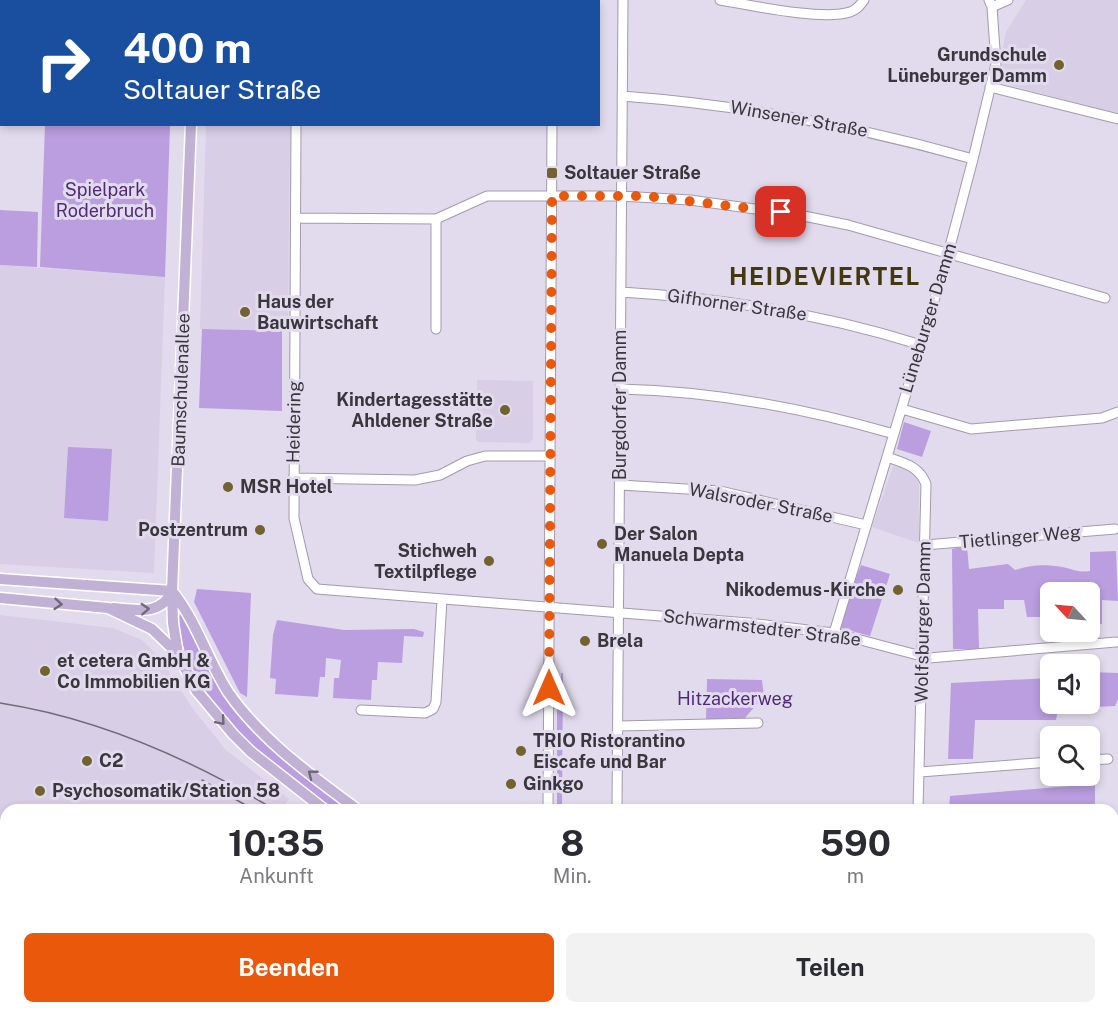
<!DOCTYPE html>
<html lang="de">
<head>
<meta charset="utf-8">
<style>
	body { margin:0; font-family:"Public Sans",sans-serif; background:#f2f2f3; color:#2b2b33; height:100vh; display:flex; flex-direction:column; font-size:22px; white-space:nowrap }
	* { box-sizing:border-box; margin:0 }
	p { font-size:20px; color:#7c7c81 }
	.icon { flex:none; width:33px; height:33px; fill:none; stroke:currentColor; stroke-width:2; stroke-linecap:round; stroke-linejoin:round }
	.map { position:relative; flex:1; overflow:hidden }
	.panel { position:absolute; left:0px; top:804px; width:1119px; height:210px; display:flex; flex-direction:column; background:#fff; border-radius:18px 18px 0 0; box-shadow:0 3px 9px #0003 }
	.panel>* { flex:none }
	.banner { position:absolute; left:0px; top:0px; width:600px; height:126px; box-shadow:0 3px 9px #0003; background:#1a4fa0; color:#fff; overflow:hidden }
	.needle { width:39px; rotate:296deg }
	.tools { position:absolute; left:1040px; top:582px; display:grid; gap:12px }
	.tools a { display:grid; place-items:center; width:60px; height:60px; border-radius:9px; background:#fff; box-shadow:0 3px 9px #0003; font-size:30px }
	.pin { position:absolute; display:grid; place-items:center; width:51px; height:51px; color:#fff; margin:-26px; border-radius:12px; box-shadow:0 3px 9px #0006 }
	.me { position:absolute; width:66px; margin:-33px; rotate:0deg; stroke-linejoin:round; filter:drop-shadow(0 0 4px #0008) }
	.turn { display:flex; align-items:center; gap:21px; height:126px; padding:0 24px; font-size:27px }
	.turn .icon { width:78px; height:78px; stroke-width:2.5 }
	.turn b { display:block; font-size:42px; line-height:51px }
	.eta { display:flex; justify-content:space-evenly; align-items:center; height:102px; text-align:center }
	.eta b { font-size:36px; font-weight:700; line-height:42px }
	.primary-button { display:flex; gap:12px; margin-top:auto; padding:12px 24px }
	.primary-button a { flex:1; height:69px; border-radius:9px; background:#ea580c; color:#fff; font-size:24px; font-weight:700; line-height:69px; text-align:center }
	.primary-button a+a { background:#f2f2f3; color:#2b2b33 }
	.map>svg:first-child { display:block }
	.built { fill:#d8cee6 }
	.green { fill:#ba9ee0 }
	.lines { fill:none; stroke-linecap:round; stroke-linejoin:round }
	.minor-casing { stroke:#a19bab; stroke-width:11 }
	.major-casing { stroke:#fff; stroke-width:13 }
	.minor { stroke:#fff; stroke-width:9 }
	.major { stroke:#c1b2d5; stroke-width:10 }
	.tram { stroke:#6f6b76; stroke-width:1.5 }
	.oneway { stroke:#6f687a }
	.route { stroke:#ea580c; stroke-width:10; stroke-dasharray:0 18 }
	.poi-dot { fill:#716230; stroke:#e2dbed; stroke-width:2 }
	.labels { text-anchor:middle; stroke-width:6; stroke-linejoin:round; paint-order:stroke }
	.poi-label { font-size:18px; font-weight:bold; fill:#39363d; stroke:#e2dbed; text-anchor:start }
	.street-label { font-size:18px; fill:#39363d; stroke:#e2dbed }
	.park-label { font-size:18px; fill:#502a77; stroke:#e2dbed }
	.district-label { font-size:24px; font-weight:bold; letter-spacing:1.5px; fill:#43380e; stroke:#e2dbed }
</style>
</head>
<body>
<div class="map">
<svg width="1118" height="1014" viewBox="0 0 1118 1014">
	<rect width="100%" height="100%" fill="#e2dbed"/>
	<path class="built" d="M1026 0H1118V114L1002 83 999 74 1001 55 1006 32Z
		M206 125H290L288 331 200 329Z
		M0 265 165 277 154 573 0 564Z
		M477 380 533 381V439L530 443 479 442 476 440Z
		M893 466 910 471 919 480V543L872 527Z
		M0 615 113 628 142 640 161 659 193 709 226 750 289 799 281 810H6V1008H421L415 1014H0Z"/>
	<path class="green" d="M45 125H170L165 277 40 267Z
		M0 210 38 212 37 267 0 265Z
		M202 329 282 331V411L199 408Z
		M904 422 931 431 922 457 897 449Z
		M68 447 112 449 108 521 64 518Z
		M967 546 969 569 1008 564 1015 570C1031 565 1045 564 1062 567 1075 569 1076 573 1090 571V552L1116 551 1118 601 1102 600V624H1093L1092 638 1076 641V632H1089L1088 591 1050 592V617H1027L1024 600H1004V609H978L979 649H953L952 549Z
		M861 565 890 574 870 636 837 627Z
		M197 589 251 593 247 697 240 693 194 602Z
		M184 613C200 652 216 689 245 721L353 810C348 810 340 812 335 810 323 806 301 785 291 777 241 737 180 685 179 616Z
		M277 620 344 630 414 629 424 632 423 637 404 636 402 663 378 662 377 680H372L371 700 333 698 334 678H339L341 660 326 658 325 677H320L318 697 275 694 276 679 270 678 273 635Z
		M1089 672 1118 673V699L1115 706 1058 709 1056 720H975L973 759H948L951 683 1050 678V704H1089Z
		M561 673H563L562 810H557V693L561 692Z
		M707 679 762 680 764 696 744 719 706 720Z
		M1095 784V810H949L950 796Z
		M733 1008H803V1014H728Z
		M925 1008H1092V1009L1021 1014H925Z"/>
	<g class="lines">
		<defs>
			<path id="minor" d="M720 0C750 5 822 21 850 12 857 10 860 5 864 0
				M320 2 321 0
				M552 2V0
				M992 7 1008 0
				M0 80H2
				M990 87 1118 119
				M622 96C742 105 857 126 973 159
				M296 124 294 518 308 579 317 589 749 623 834 633 929 658 1116 642
				M296 218 436 219 487 196H620L690 200 799 215 848 225 1105 298
				M621 292C723 298 823 314 921 345
				M436 329V219
				M620 389C713 391 804 408 894 434
				M902 409 971 429 1102 418 1118 412
				M887 457C904 463 919 466 926 484L918 810
				M293 478 415 480 440 475 467 461 485 456H550
				M620 485 720 491 866 525
				M925 545 1115 529
				M834 633 948 254 973 159 996 64 992 7 989 0
				M361 710 425 713 433 709 436 702 442 599
				M618 726 758 723
				M1089 760 1108 759
				M920 772 1050 762
				M548 810 552 124
				M617 810 623 0
				M437 1014 441 1008
				M911 1014V1008"/>
			<path id="major" d="M198 2V0
				M0 579 172 591C197 622 207 659 228 692 261 740 312 776 358 810
				M0 598 108 608 152 629 178 654 196 690 233 734 251 752 325 810
				M113 608C136 610 161 616 172 591
				M178 654 173 623 172 591 191 124
				M614 1008 623 1014
				M647 1008 656 1014"/>
		</defs>
		<use href="#minor" class="minor-casing"/>
		<use href="#major" class="major-casing"/>
		<use href="#minor" class="minor"/>
		<use href="#major" class="major"/>
		<path class="tram" d="M0 703C97 718 191 759 275 810
			M202 780 254 810
			M541 1008 550 1014
			M588 1008 596 1014"/>
	</g>
	<defs><path id="oneway-chevron" d="M-2-3.5L2.5 0L-2 3.5" fill="none" stroke-width="1.6" stroke-linecap="round" stroke-linejoin="round" transform="scale(1.5)"/></defs>
	<g class="oneway">
		<use href="#oneway-chevron" transform="translate(58 604) rotate(5)"/>
		<use href="#oneway-chevron" transform="translate(145 609) rotate(-3)"/>
		<use href="#oneway-chevron" transform="translate(221 721) rotate(49)"/>
		<use href="#oneway-chevron" transform="translate(312 774) rotate(-142)"/>
	</g>
	<g class="lines">
		<path class="route" d="M549 688 552 196H645L781 212"/>
	</g>
	<g class="poi-dot">
		<circle cx="1059" cy="65" r="6"/>
		<rect x="546" y="167" width="12" height="12" rx="3"/>
		<circle cx="245" cy="312" r="6"/>
		<circle cx="505" cy="410" r="6"/>
		<circle cx="228" cy="487" r="6"/>
		<circle cx="260" cy="530" r="6"/>
		<circle cx="602" cy="544" r="6"/>
		<circle cx="489" cy="561" r="6"/>
		<circle cx="898" cy="590" r="6"/>
		<circle cx="585" cy="641" r="6"/>
		<circle cx="45" cy="671" r="6"/>
		<circle cx="521" cy="751" r="6"/>
		<circle cx="87" cy="761" r="6"/>
		<circle cx="511" cy="784" r="6"/>
		<circle cx="40" cy="791" r="6"/>
	</g>
	<g class="labels">
		<g class="poi-label">
			<text x="1047" y="61" text-anchor="end">Grundschule<tspan x="1047" dy="21">Lüneburger Damm</tspan></text>
			<text x="564" y="179">Soltauer Straße</text>
			<text x="257" y="308">Haus der<tspan x="257" dy="21">Bauwirtschaft</tspan></text>
			<text x="493" y="406" text-anchor="end">Kindertagesstätte<tspan x="493" dy="21">Ahldener Straße</tspan></text>
			<text x="240" y="493">MSR Hotel</text>
			<text x="248" y="536" text-anchor="end">Postzentrum</text>
			<text x="614" y="540">Der Salon<tspan x="614" dy="21">Manuela Depta</tspan></text>
			<text x="477" y="557" text-anchor="end">Stichweh<tspan x="477" dy="21">Textilpflege</tspan></text>
			<text x="886" y="596" text-anchor="end">Nikodemus-Kirche</text>
			<text x="597" y="647">Brela</text>
			<text x="57" y="667">et cetera GmbH &amp;<tspan x="57" dy="21">Co Immobilien KG</tspan></text>
			<text x="533" y="747">TRIO Ristorantino<tspan x="533" dy="21">Eiscafe und Bar</tspan></text>
			<text x="99" y="767">C2</text>
			<text x="523" y="790">Ginkgo</text>
			<text x="52" y="797">Psychosomatik/Station 58</text>
		</g>
		<g class="street-label">
			<text transform="translate(799 119) rotate(10)" y="6">Winsener Straße</text>
			<text transform="translate(737 305) rotate(8)" y="6">Gifhorner Straße</text>
			<text transform="translate(928 318) rotate(-73)" y="6">Lüneburger Damm</text>
			<text transform="translate(181 390) rotate(-88)" y="6">Baumschulenallee</text>
			<text transform="translate(620 405) rotate(-90)" y="6">Burgdorfer Damm</text>
			<text transform="translate(294 422) rotate(-89)" y="6">Heidering</text>
			<text transform="translate(761 503) rotate(11)" y="6">Walsroder Straße</text>
			<text transform="translate(1020 537) rotate(-5)" y="6">Tietlinger Weg</text>
			<text transform="translate(923 622) rotate(-89)" y="6">Wolfsburger Damm</text>
			<text transform="translate(762 628) rotate(7)" y="6">Schwarmstedter Straße</text>
		</g>
		<g class="park-label">
			<text x="105" y="196">Spielpark<tspan x="105" dy="21">Roderbruch</tspan></text>
			<text x="735" y="705">Hitzackerweg</text>
		</g>
		<g class="district-label">
			<text x="825" y="285">HEIDEVIERTEL</text>
		</g>
	</g>
</svg>
<div class="tools">
<a><svg class="needle" viewBox="-14 -14 28 28"><path d="M0-13l5 13h-10z" fill="#e53935"/><path d="M0 13l5-13h-10z" fill="#7c7c81"/></svg></a>
<a><svg class="icon" aria-label="sound" viewBox="0 0 24 24"><path d="M4 9h4l5-4v14l-5-4H4zM17 9q2 3 0 6"/></svg></a>
<a><svg class="icon" aria-label="search" viewBox="0 0 24 24"><circle cx="10" cy="10" r="6"/><path d="M15 15l6 6"/></svg></a>
</div>
<div class="pin" style="left:781px;top:212px;background:#d93025"><svg class="icon" aria-label="arrive" viewBox="0 0 24 24"><path d="M6 21V4h12l-3 4 3 4H6"/></svg></div>
<svg class="me" style="left:549px;top:688px" viewBox="-20 -20 40 40"><path d="M0-17L14 15 0 8-14 15z" fill="#ea580c" stroke="#fff" stroke-width="4"/></svg>
<div class="banner">
<div class="turn"><svg class="icon" aria-label="right" viewBox="0 0 24 24"><path d="M7 20v-9h11M14 6l5 5-5 5"/></svg><div><b>400 m</b>Soltauer Straße</div></div>
</div>
<section class="panel">
<div class="eta">
<div><b>10:35</b><p>Ankunft</p></div>
<div><b>8</b><p>Min.</p></div>
<div><b>590</b><p>m</p></div>
</div>
<div class="primary-button"><a>Beenden</a><a>Teilen</a></div>
</section>
</div>
</body>
</html>
